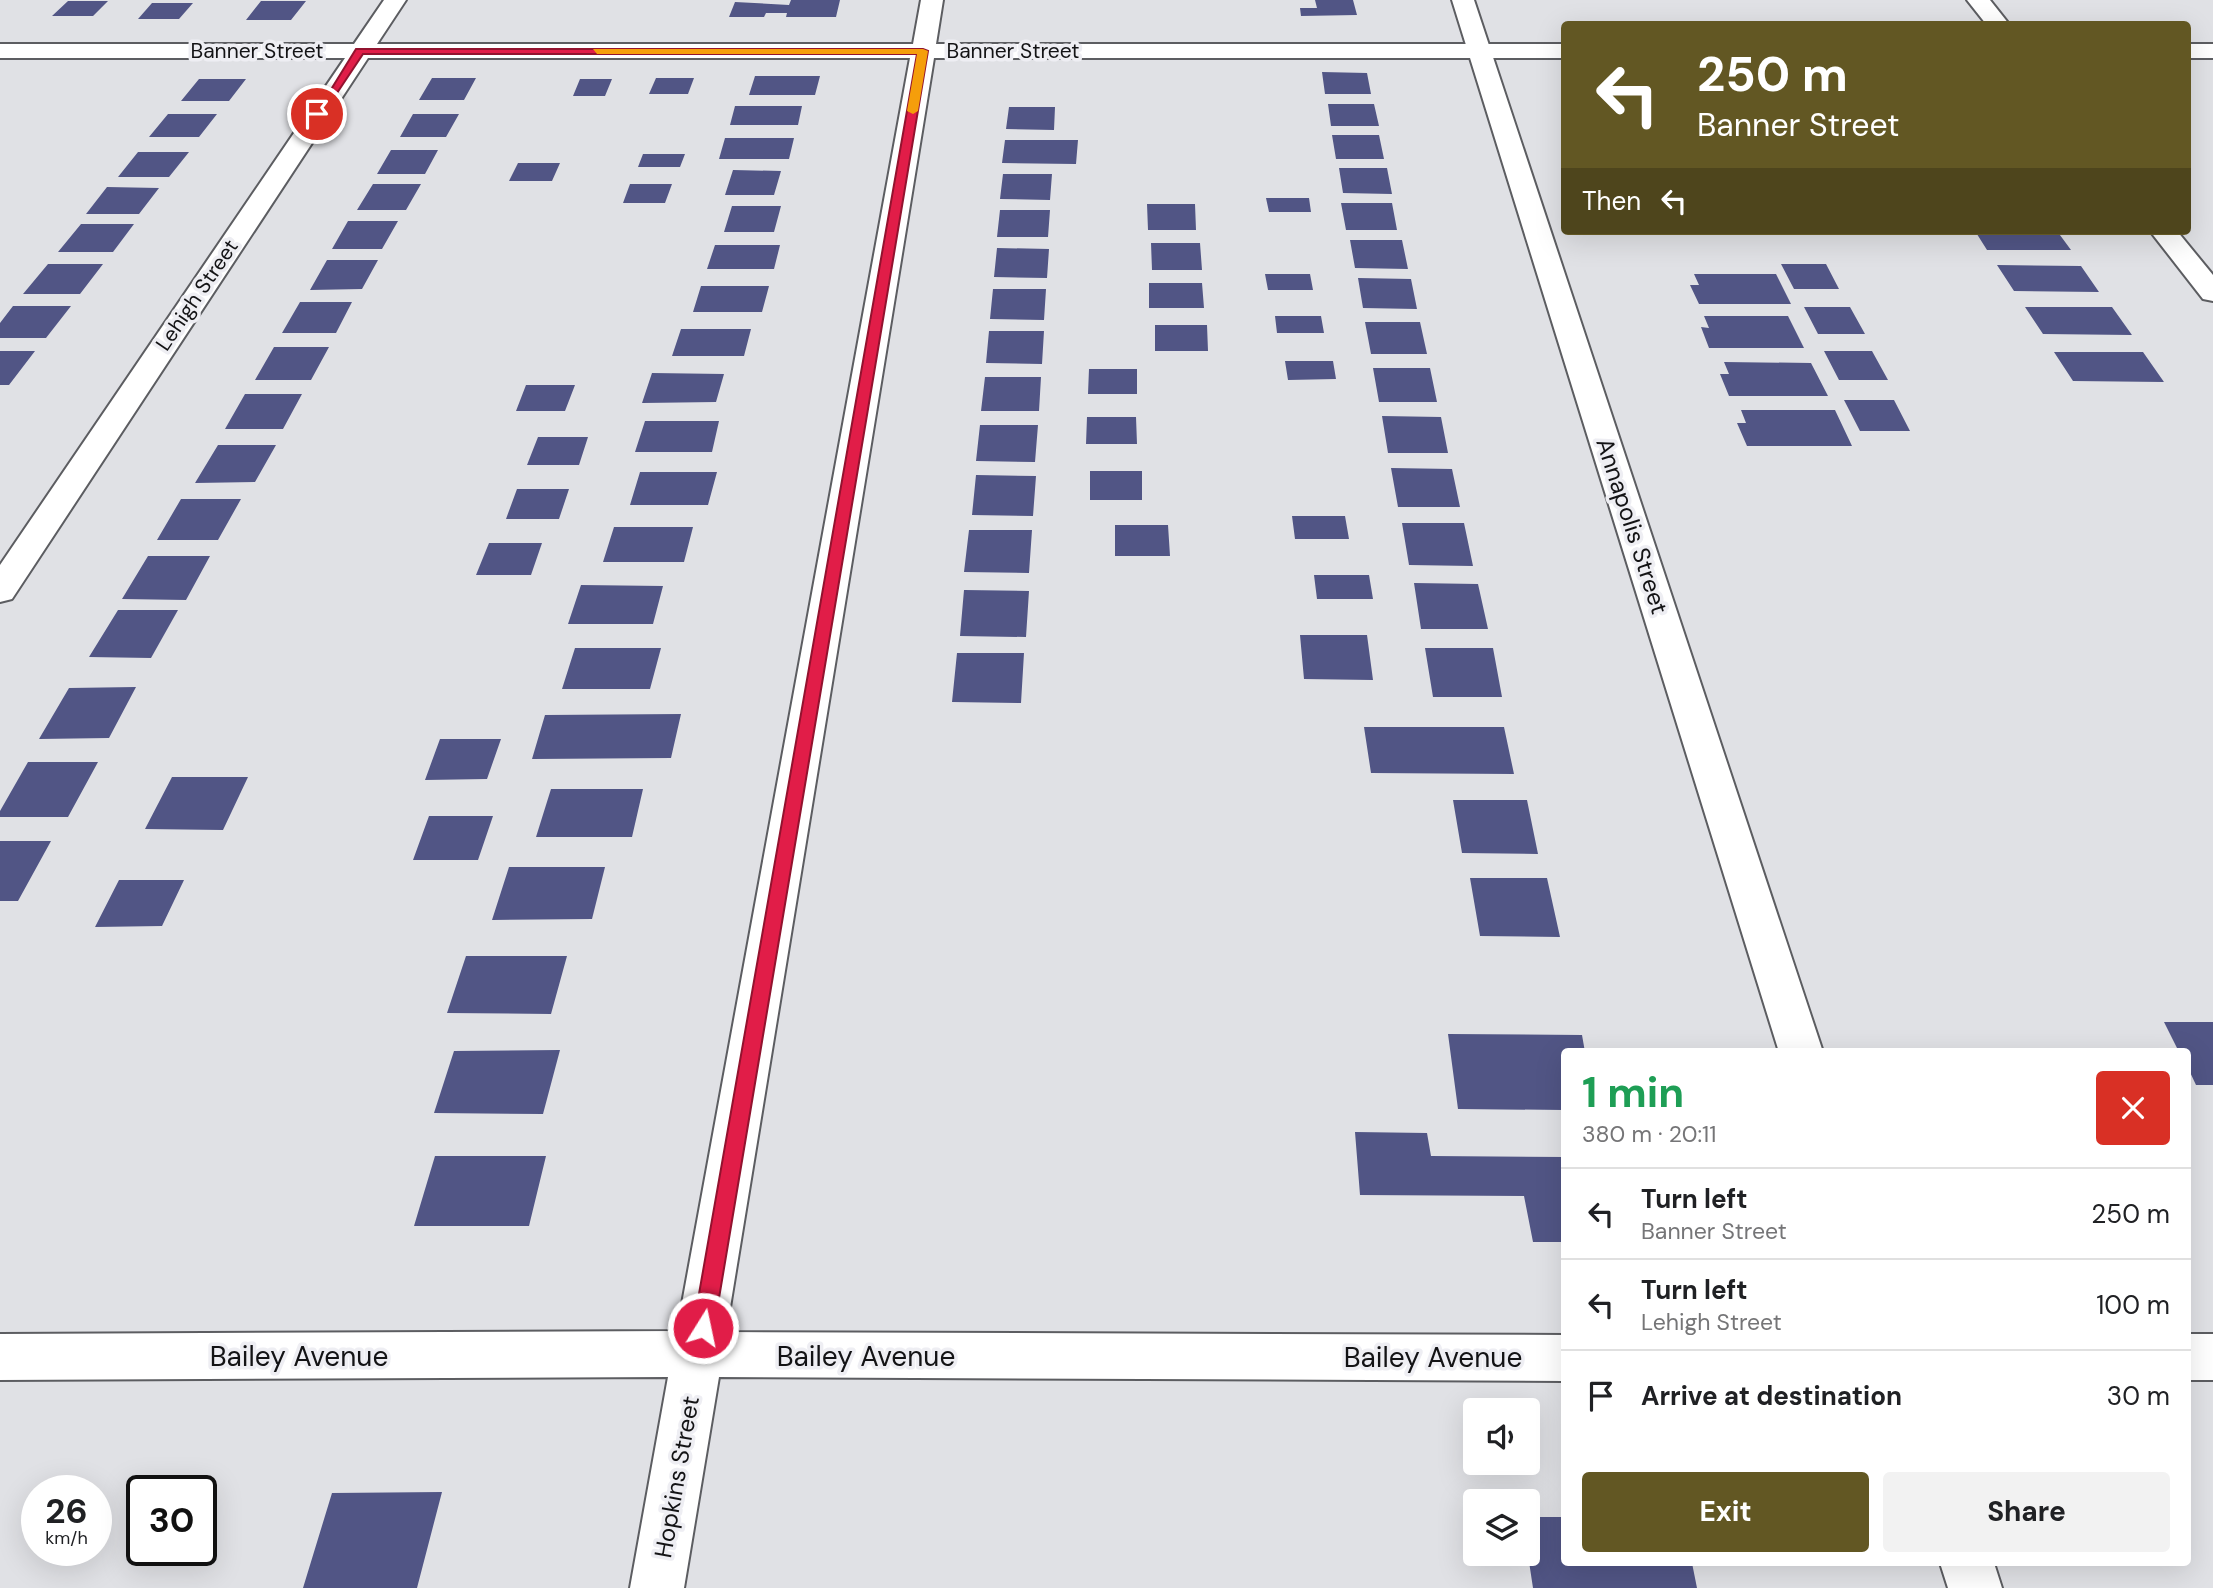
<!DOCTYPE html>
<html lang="en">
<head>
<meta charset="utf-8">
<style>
	body { margin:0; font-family:"DM Sans",sans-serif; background:#f2f2f2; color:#202124; height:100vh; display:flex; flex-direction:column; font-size:26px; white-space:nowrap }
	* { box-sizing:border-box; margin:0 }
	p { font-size:23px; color:#757577 }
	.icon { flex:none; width:38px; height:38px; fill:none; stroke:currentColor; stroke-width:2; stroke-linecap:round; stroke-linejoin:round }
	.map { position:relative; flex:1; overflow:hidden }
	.sheet { position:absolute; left:1561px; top:1048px; width:630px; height:518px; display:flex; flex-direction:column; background:#fff; border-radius:7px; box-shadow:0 7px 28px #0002 }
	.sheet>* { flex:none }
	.top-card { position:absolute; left:1561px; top:21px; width:630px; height:214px; border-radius:7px; box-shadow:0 7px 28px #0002; background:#625723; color:#fff; overflow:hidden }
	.controls { position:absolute; left:1463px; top:1398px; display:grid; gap:14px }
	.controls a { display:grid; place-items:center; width:77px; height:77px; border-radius:7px; background:#fff; box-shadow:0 7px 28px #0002; font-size:35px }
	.speed { position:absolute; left:21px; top:1475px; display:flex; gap:14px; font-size:35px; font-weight:700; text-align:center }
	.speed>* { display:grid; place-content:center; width:91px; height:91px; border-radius:50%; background:#fff; box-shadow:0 7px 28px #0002; line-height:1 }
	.speed small { font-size:18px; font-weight:400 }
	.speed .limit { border:4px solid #111; border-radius:10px; background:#fff; color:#111 }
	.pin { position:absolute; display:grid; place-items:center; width:60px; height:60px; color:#fff; margin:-30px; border:4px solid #fff; border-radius:50%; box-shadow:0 2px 7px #0007 }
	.me { position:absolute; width:77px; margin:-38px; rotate:10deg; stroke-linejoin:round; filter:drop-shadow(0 0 5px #0008) }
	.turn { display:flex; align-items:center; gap:24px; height:147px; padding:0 21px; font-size:32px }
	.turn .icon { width:91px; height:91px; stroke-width:2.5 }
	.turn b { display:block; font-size:49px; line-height:60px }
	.then { display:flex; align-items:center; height:66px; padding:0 21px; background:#0003; gap:14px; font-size:26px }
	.round { display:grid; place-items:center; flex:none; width:74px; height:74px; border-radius:7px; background:#f2f2f2 }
	.headline { display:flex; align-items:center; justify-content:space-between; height:119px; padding:0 21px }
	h1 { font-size:42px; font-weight:700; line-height:52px; color:#1e9e55 }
	.action { display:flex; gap:14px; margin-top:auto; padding:14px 21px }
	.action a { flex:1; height:80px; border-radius:7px; background:#625723; color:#fff; font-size:28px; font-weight:700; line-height:80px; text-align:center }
	.action a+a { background:#f2f2f2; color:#202124 }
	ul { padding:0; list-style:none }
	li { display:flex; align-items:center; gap:21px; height:91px; padding:0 21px; border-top:2px solid #e0e0e0 }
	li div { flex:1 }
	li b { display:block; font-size:26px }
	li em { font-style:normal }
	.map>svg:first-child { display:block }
	.building { fill:#515585 }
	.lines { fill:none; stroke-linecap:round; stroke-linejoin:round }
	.minor-casing { stroke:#5c5d61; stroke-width:4 }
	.tertiary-casing { stroke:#5c5d61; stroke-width:4 }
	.minor { fill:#fff; fill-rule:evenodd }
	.tertiary { fill:#fff; fill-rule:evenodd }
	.route { fill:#e11d48; stroke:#92132f; stroke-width:2 }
	.slow { fill:#f59e0b }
	.labels { text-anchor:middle; stroke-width:7; stroke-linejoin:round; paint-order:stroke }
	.far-street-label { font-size:21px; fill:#131315; stroke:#eeeef3 }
	.street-label { font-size:24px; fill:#131315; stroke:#eeeef3 }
	.near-street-label { font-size:28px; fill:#131315; stroke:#eeeef3 }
</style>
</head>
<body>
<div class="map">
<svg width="2213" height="1588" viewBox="0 0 2213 1588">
	<rect width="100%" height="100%" fill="#e0e1e5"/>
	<path class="building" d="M791 0H840L836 17H786L787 13H766L764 17H729L735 2 789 5Z
		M1315 0H1353L1357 15 1301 16 1300 8H1317Z
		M68 1H108L93 16H52Z
		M261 1H306L291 20H246Z
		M152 3H193L179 19H138Z
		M1322 72 1367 73 1371 94H1325Z
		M755 76H820L815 95H749Z
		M432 78H476L464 100H419Z
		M656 78H694L688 94H649Z
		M199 79H246L229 101H181Z
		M580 79H612L605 96H573Z
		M1328 104H1374L1379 126H1331Z
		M735 106H802L798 125H730Z
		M1009 107H1055L1054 130 1006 129Z
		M168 114H217L199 137H149Z
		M413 114H459L446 137H400Z
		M1332 135H1379L1384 159H1336Z
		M725 138H794L789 159H719Z
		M1005 140H1078L1076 164 1002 163Z
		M391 150H438L425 174H377Z
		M138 152H189L169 177H118Z
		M643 154H685L680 167H638Z
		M518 163H560L552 181H509Z
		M1339 168H1387L1392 194 1343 193Z
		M733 170 781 171 774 195H725Z
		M1003 174H1052L1050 200 1000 199Z
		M373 184H421L406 210H357Z
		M630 184H672L665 203H623Z
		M107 187 159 188 139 214H86Z
		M1266 198H1309L1311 212H1269Z
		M1341 203H1392L1397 230H1346Z
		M1147 204H1195L1196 230H1148Z
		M732 206H781L774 232H724Z
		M1000 210H1050L1048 237H997Z
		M348 221H398L382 249H332Z
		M81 224H134L113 252H58Z
		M1975 231H2057L2071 250H1987Z
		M1350 240H1402L1408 269 1355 268Z
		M1151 243H1200L1202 270H1152Z
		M715 245H780L774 269H707Z
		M997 248 1049 249 1047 278 994 277Z
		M327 260H378L362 289 310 290Z
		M48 264H103L80 294H23Z
		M1781 264H1826L1839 289H1794Z
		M1997 265 2081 266 2099 292 2014 291Z
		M1265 274H1310L1313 290H1268Z
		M1694 274H1776L1791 304H1699L1690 285H1699Z
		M1358 278 1411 279 1417 309 1363 308Z
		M1149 283H1202L1204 308H1149Z
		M701 286H769L762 312H693Z
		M993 289H1046L1044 320 990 319Z
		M300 302H352L336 333H282Z
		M13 306H71L46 338H0V323Z
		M1804 307H1850L1865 334H1818Z
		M2025 307H2112L2132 335 2043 334Z
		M1275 316H1321L1324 333H1277Z
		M1704 316H1788L1804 348H1709L1701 327 1709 328Z
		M1365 322H1420L1427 354H1371Z
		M1155 325H1207L1208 351H1155Z
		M681 329H751L744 356H672Z
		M989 331H1044L1042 364 986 363Z
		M274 347H329L311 380H255Z
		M0 351H35L9 385H0Z
		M1824 351H1872L1888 380H1839Z
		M2054 352H2143L2164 382 2073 381Z
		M1285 361H1333L1336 379 1288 380Z
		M1724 362 1811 363 1828 396H1729L1720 374H1729Z
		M1373 368H1430L1437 402H1379Z
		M1089 369H1137V394H1088Z
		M652 373 724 374 716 402 642 403Z
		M985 377H1041L1039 411H981Z
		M526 385H575L565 411H516Z
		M245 394H302L283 429H225Z
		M1844 400H1894L1910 431H1860Z
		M1741 410H1835L1852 446H1747L1737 423H1746Z
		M1382 416 1441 417 1448 453H1388Z
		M1087 417H1136L1137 444H1086Z
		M645 421H719L712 452H635Z
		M980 425H1038L1035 462 976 461Z
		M538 437H588L579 465H527Z
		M218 445H276L255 482 195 483Z
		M1391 468 1452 469 1460 507H1398Z
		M1090 471H1142V500H1090Z
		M640 472H717L708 505H630Z
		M976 475 1036 476 1033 516 972 515Z
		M517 489H569L559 519H506Z
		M181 499H241L218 540H157Z
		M1292 516H1345L1349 539H1295Z
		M1402 523H1464L1473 566 1409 565Z
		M1115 525H1168L1170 556H1115Z
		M614 527H693L684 562H603Z
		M969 530H1032L1029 573 964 572Z
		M489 543H542L531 575H476Z
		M148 556H210L186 600 122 599Z
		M1314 575H1369L1373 599H1317Z
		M1414 583 1478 584 1488 629H1421Z
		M581 585 663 586 653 624H568Z
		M964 590 1029 591 1026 637 960 636Z
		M118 610H178L151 658 89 657Z
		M1300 635H1367L1373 680 1304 679Z
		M575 648H661L650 689H562Z
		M1425 648H1493L1502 697H1433Z
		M957 653H1024L1021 703 952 702Z
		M136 687 109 738 39 739 69 688Z
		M681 714 671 758 532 759 545 715Z
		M1364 727H1504L1514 774 1371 773Z
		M440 739H501L487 779 425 780Z
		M28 762H98L68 817H0V811Z
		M172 777H248L223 830 145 829Z
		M551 789H643L632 837H536Z
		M1453 800H1527L1538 854 1462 853Z
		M429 816H493L478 860H413Z
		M0 841H51L18 901H0Z
		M509 867H605L592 919 492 920Z
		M1470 878H1547L1560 937 1480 936Z
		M119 880H184L162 926 95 927Z
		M466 956H567L551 1014 447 1013Z
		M2164 1022H2213V1085H2196L2188 1068V1052H2179Z
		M1448 1034 1582 1035 1585 1052H1564V1110L1458 1109Z
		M560 1050 543 1114 434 1113 454 1051Z
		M1355 1132 1427 1133 1431 1156 1564 1157V1242H1533L1524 1196 1360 1195Z
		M435 1156H546L529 1226H414Z
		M442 1492 417 1588H303L332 1493Z
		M1528 1517H1564V1563H1692L1697 1588H1533L1528 1555Z"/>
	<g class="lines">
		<defs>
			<path id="minor" d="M384 0H406L377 44H913L921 0H943L936 44H1564V58H934L726 1332 1564 1335V1381L719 1377 684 1588H630L668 1377 0 1380V1334L677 1331 910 58H368L12 599 0 602V565L345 58H0V44H354Z
				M1967 0H1990L2009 24H1986Z
				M2188 44H2213V58H2188Z
				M2150 231H2177L2213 275V301L2203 299Z
				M2188 1334H2213V1380H2188Z"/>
			<path id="tertiary" d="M1452 0H1474L1823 1052H1779Z
				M1940 1563H1994L2002 1588H1948Z"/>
		</defs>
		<use href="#minor" class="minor-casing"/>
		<use href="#tertiary" class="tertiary-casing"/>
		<use href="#minor" class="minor"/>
		<use href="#tertiary" class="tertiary"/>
	</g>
	<path class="route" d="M356 49H923L928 51 714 1328 711 1334 703 1337 696 1334 693 1328 917 54H363L321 117H314Z"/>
	<path class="slow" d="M593 49H923L928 51 918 111 913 114 907 111 917 54H597Z"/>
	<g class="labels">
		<g class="far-street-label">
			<text x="257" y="58">Banner Street</text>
			<text x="1013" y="58">Banner Street</text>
			<text transform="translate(197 295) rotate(-56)" y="7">Lehigh Street</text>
		</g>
		<g class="street-label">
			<text transform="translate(1632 526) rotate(72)" y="8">Annapolis Street</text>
			<text transform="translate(677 1477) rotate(-80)" y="8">Hopkins Street</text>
		</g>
		<g class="near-street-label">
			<text x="299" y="1366">Bailey Avenue</text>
			<text x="866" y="1366">Bailey Avenue</text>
			<text x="1433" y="1367">Bailey Avenue</text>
		</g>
	</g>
</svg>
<div class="controls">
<a><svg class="icon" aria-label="sound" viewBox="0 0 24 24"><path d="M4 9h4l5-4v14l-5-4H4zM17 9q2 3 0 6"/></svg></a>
<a><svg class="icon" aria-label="layers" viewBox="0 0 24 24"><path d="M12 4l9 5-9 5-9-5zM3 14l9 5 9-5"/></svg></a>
</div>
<div class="speed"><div>26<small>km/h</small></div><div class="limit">30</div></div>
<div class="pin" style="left:317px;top:114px;background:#d93025"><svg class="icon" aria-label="arrive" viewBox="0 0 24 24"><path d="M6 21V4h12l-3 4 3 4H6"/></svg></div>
<svg class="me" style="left:703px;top:1328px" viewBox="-20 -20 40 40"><circle r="17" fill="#e11d48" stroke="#fff" stroke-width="3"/><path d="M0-11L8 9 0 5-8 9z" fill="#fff"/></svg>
<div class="top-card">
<div class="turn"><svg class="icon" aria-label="left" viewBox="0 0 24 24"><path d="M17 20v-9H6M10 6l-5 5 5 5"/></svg><div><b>250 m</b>Banner Street</div></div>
<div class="then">Then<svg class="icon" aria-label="left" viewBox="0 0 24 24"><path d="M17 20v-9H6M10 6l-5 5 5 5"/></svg></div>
</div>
<section class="sheet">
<div class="headline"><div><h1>1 min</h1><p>380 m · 20:11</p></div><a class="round" style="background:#d93025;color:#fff"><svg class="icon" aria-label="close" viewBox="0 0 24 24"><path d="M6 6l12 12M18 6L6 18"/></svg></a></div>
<ul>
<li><svg class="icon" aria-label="left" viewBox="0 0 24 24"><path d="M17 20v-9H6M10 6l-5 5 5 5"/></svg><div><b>Turn left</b><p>Banner Street</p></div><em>250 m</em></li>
<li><svg class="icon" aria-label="left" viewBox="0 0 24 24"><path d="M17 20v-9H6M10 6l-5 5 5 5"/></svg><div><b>Turn left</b><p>Lehigh Street</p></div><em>100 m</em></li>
<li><svg class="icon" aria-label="arrive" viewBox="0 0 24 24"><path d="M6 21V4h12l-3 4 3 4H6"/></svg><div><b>Arrive at destination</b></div><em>30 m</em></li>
</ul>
<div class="action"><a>Exit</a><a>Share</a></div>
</section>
</div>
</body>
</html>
